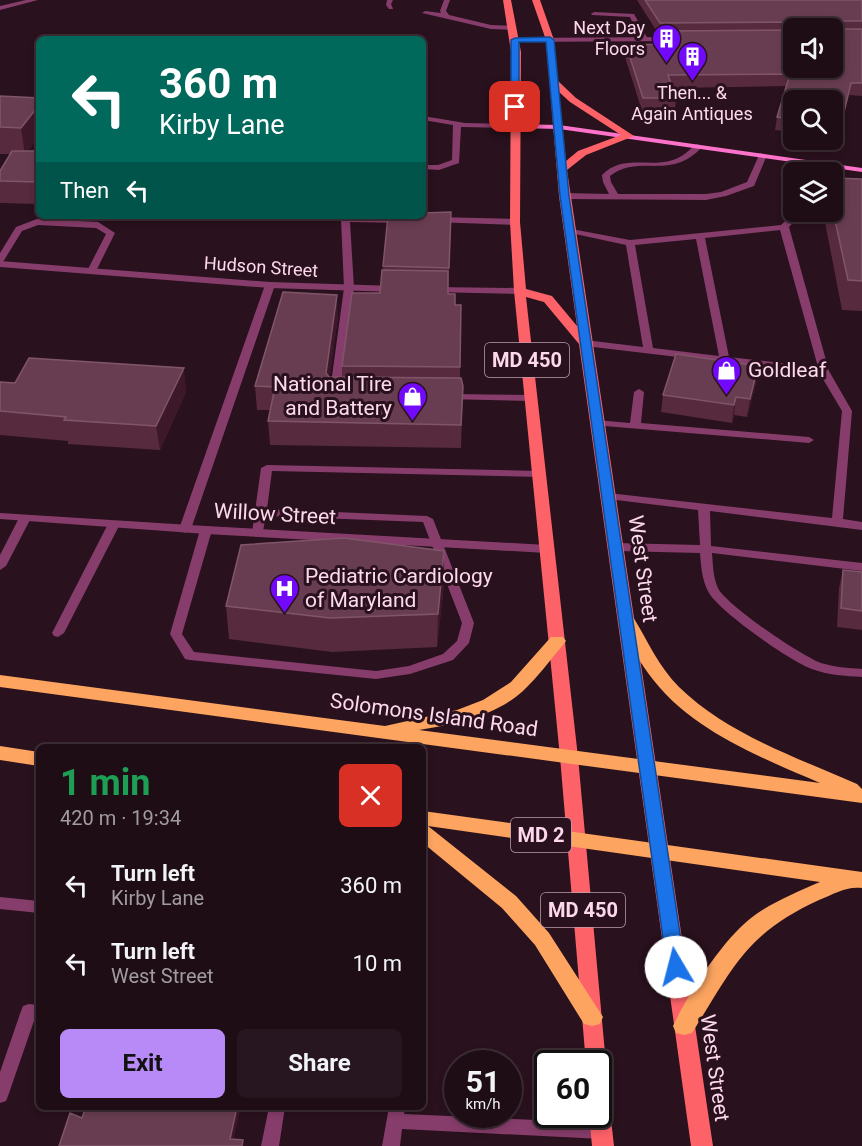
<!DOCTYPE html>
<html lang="en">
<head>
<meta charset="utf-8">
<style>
	body { margin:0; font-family:Roboto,sans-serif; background:#27161f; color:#f1f3f6; height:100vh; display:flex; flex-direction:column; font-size:22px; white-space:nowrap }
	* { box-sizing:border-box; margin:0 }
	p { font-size:20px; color:#a19ca1 }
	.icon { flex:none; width:33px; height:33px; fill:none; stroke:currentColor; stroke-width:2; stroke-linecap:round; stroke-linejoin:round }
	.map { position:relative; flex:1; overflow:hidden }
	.sheet { position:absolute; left:36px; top:744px; width:390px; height:366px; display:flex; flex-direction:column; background:#1f0d16; border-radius:9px; box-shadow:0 3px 9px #0003,0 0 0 2px #3c2d35 }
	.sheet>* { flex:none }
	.hud { position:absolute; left:36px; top:36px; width:390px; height:183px; border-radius:9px; box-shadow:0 3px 9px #0003,0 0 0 2px #3c2d35; background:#00695c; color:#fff; overflow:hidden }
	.controls { position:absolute; left:783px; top:18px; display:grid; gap:12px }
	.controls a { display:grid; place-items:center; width:60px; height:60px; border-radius:9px; background:#1f0d16; box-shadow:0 3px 9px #0003,0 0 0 2px #3c2d35; font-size:30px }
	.speed { position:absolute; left:444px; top:1050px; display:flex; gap:12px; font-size:30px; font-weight:700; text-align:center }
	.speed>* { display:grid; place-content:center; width:78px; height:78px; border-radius:50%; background:#1f0d16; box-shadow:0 3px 9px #0003,0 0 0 2px #3c2d35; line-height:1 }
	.speed small { font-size:15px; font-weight:400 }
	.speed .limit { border:3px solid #111; border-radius:9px; background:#fff; color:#111 }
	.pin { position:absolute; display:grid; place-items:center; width:51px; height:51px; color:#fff; margin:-26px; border-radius:12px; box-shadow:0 3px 9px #0006 }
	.me { position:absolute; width:66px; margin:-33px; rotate:352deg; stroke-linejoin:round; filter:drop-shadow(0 0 4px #0008) }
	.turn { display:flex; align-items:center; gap:21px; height:126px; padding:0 24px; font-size:27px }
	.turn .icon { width:78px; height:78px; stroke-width:2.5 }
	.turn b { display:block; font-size:42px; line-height:51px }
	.then { display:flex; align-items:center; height:57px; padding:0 24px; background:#0003; gap:12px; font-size:22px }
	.round { display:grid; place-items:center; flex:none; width:63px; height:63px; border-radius:9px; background:#27161f }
	.headline { display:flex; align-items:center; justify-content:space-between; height:102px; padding:0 24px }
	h1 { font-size:36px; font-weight:700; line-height:45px; color:#1e9e55 }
	.action { display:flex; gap:12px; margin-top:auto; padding:12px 24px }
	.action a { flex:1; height:69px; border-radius:9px; background:#b88af8; color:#111; font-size:24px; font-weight:700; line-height:69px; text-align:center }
	.action a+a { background:#27161f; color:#f1f3f6 }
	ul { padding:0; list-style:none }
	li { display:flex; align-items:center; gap:18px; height:78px; padding:0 24px }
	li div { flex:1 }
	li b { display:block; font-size:22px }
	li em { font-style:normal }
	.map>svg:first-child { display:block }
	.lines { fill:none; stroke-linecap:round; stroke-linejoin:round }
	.service { fill:#873d6b; fill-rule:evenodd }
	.minor { fill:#873d6b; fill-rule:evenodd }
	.secondary { fill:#fd72ca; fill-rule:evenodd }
	.primary { fill:#fc6268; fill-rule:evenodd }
	.trunk { fill:#fca460; fill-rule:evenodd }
	.wall { fill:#572a3e; fill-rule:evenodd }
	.shaded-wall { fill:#3d1829 }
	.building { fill:#693d51; stroke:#80556a; stroke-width:1.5 }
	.route { fill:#1a73e8; stroke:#114b97; stroke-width:1.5 }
	.labels { text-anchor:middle; stroke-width:6; stroke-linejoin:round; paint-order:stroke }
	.far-poi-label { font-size:18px; fill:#fed9ee; stroke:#29111d; text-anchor:end }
	.far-street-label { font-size:18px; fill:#fed9ee; stroke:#29111d }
	.shield { fill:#29111d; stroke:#be9daf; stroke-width:1.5 }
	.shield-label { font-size:20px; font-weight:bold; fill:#fed9ee }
	.poi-label { font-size:21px; fill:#fed9ee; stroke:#29111d; text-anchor:start }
	.street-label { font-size:21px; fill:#fed9ee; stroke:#29111d }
</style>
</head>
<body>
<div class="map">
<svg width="862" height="1146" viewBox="0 0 862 1146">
	<rect width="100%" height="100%" fill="#29111d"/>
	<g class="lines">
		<path class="service" d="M387 0H393L391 4 393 9H389L386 5Z
			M444 0H450L446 11 449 15 491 25 513 26 516 28 513 30 491 29 422 13 425 11 441 13 440 11Z
			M594 12 634 14 648 39 641 41 630 17 592 15 591 14Z
			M423 116 465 123 515 124 519 126 515 128 461 127 459 163 439 170 423 169V165H438L452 160 453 125 423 120Z
			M696 144 703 146C671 182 640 153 610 176L611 182 618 194H706L721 192 747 182 760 153 767 155 754 186 726 196 706 200 564 199 560 196 564 193 609 194 603 182 602 175C623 154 648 168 673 160 682 157 689 151 696 144Z
			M840 165 847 167 832 179V172Z
			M795 212H803L789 227 829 371 852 411 843 519 862 522V530L710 511 711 546 862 563V571L712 553C713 565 713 579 719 590 731 608 800 655 821 663 834 667 848 668 862 669V677C845 676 828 675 812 669 790 661 720 612 709 593 702 581 701 566 700 553L616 551 610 547 616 543 700 545 698 510 608 499 602 496 608 493 832 518 842 411 820 374 585 346 580 343 585 340 643 347 626 245 566 232V228L630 240 781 225ZM780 230 818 367 729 357 705 238ZM696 239 719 356 653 348 635 245Z
			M345 216 404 217 408 220 404 223 350 222 354 288 340 391 335 394 330 391 344 288 341 219Z
			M436 217 515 219 519 222 515 225 433 222V218Z
			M37 219 98 222 115 233 95 273 92 274 87 271 106 234 96 228 38 225 22 231 3 262 0 263V253L16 227Z
			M270 282 275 285 191 529 185 533 181 531 179 529 265 285Z
			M639 389 644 392 641 423 809 437 814 440 809 443 592 425 591 423 596 420 630 423 634 392Z
			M449 394 532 395 537 398 532 401 445 399 444 397 445 395Z
			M267 465 539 471 545 474 539 477 272 471 267 509 427 516 433 519 474 623 469 643 453 660 410 674 376 679 190 660 185 659 170 634 200 530 206 526 212 530 182 634 194 652 376 671 409 666 443 654 457 641 462 623 423 522 266 516 262 536H254L252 533 261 468Z
			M25 515 31 518 6 566 0 570V555L19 518Z
			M114 521 120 524 64 633 58 637 54 636 52 633 108 524Z
			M29 1004 39 1005V1019L35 1018 8 1096 6 1101 0 1103V1072L21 1011 23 1006Z
			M269 1107H285L279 1146H261Z"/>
		<path class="minor" d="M26 0H38L0 10V6Z
			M678 37 682 39 681 41 515 42 511 40 515 38Z
			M0 261 270 282 396 286 401 289 396 292 270 288 0 267Z
			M434 287 520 288 525 291 520 294 431 292V288Z
			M0 513 206 526 547 545 553 549 547 553 206 534 0 519Z
			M0 897 39 901V913L0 909Z
			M389 1107H405L404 1114 602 1123 608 1126 611 1131 608 1136 602 1139 402 1129 400 1146H382Z"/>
		<path class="secondary" d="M512 124 559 125 862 168V172L559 129 515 128H512Z"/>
		<path class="primary" d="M503 0H511L521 52 520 222 526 289 552 296 577 326 559 196 546 40 532 0H540L554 40 558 81 576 98 634 136 586 155 567 170 713 1146H691L579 344 544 302 526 297 578 757 606 1064 603 1070 598 1072V1064H586L560 757 514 291 510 222 511 52ZM559 92 570 102 621 135 578 151 566 161Z
			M598 1083 605 1085 608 1092 614 1146H592L589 1114H598Z"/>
		<path class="trunk" d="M627 615 633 617C648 641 658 666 679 687 727 734 796 757 857 784L862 789V803L0 687V675L385 726 457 710 483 700 511 682 551 637H563L566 641 563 645C550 660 538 677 523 691 495 716 455 724 419 730L820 783C758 756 689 730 648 673 636 657 628 638 618 621L621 617Z
			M0 746 39 752V766L0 760Z
			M423 811 862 872V888C846 886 834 894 819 900 745 934 733 968 692 1033L684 1035 676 1033 673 1026C689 992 722 941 751 918 772 902 797 892 820 882L428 826 516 896 549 933 603 1017 600 1024 592 1026 584 1024 535 945 502 908 423 843Z"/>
	</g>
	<path class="wall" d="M637 0H862V96L849 95 839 137H832V100H794V132L775 130 777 117 786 86 672 88 676 98 675 111H642L625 57 626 45 665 44V35H659ZM794 28H832L794 68Z
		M0 96 39 136 28 151H39V204L0 203V171L10 154H0Z
		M423 125 426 148V163L423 162Z
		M832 178 862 179V311L842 310 823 212H832Z
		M451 228 448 294 455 305H461L460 378 463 386 461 448 270 445 268 421 271 410H257L255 386 338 317 329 377H342V366L380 293 383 266Z
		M758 366 756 383 747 417 734 415 732 423 661 412 663 395Z
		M0 382 186 392 160 450 68 444V441L0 435Z
		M843 570 862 572V630L837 627 839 588Z
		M444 584 437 647 332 652 229 639 226 606Z"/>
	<path class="shaded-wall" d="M851 83 849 95 839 137 841 124Z
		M39 105V136L25 155 21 128Z
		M337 295 338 317 327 396 326 373Z
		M758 366 756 383 747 417 750 399Z
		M184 368 186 392 160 450 156 426Z
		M736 397 734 415 732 423 734 405Z
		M444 551V584L437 647 438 614Z
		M237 1107H241L232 1146 230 1139Z"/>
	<path class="building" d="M645 0H862V21H834L832 28H796L798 24 796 22 660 23Z
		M832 29H862V83H851L841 124 832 123V100H794V119L777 117 790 74 668 75 676 98H643L626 45 673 44 665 31 794 30V68H832Z
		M0 96 39 98V105L21 128 0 127Z
		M423 125 426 148 423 147Z
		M12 151H39V182L0 181V171Z
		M832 178 862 179V281L848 280 832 206Z
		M451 212 449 268 383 266 388 216H423V213Z
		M382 270 448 271V294H455V305H461L460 367 342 366 352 293H380Z
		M283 292 337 295 326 373 329 377 461 378 463 386 461 425 268 421 275 387 255 386Z
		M676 354 758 366 750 399 736 397 734 405 663 395Z
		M29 358 184 368 156 426 64 420 66 417 0 411V382L15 383Z
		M344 538 444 551 438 614 330 618 226 606 241 545Z
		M843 570 862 572V611L841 608Z
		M86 1107H237L230 1139 243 1140 242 1146H59L70 1113 82 1118Z"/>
	<path class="route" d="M550 37 554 40 569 196 685 967 682 972 676 974 670 972 667 967 560 196 546 42H519V107L515 110 511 107V40L515 38Z"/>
	<defs>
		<symbol id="building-pin" viewBox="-11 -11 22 30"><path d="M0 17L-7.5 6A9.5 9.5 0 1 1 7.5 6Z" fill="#7309fb" stroke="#29111d"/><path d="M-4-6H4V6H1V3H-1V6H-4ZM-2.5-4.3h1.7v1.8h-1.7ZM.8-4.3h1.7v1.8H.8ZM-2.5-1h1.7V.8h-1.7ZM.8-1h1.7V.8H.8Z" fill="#fff"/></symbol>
		<symbol id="shop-pin" viewBox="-11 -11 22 30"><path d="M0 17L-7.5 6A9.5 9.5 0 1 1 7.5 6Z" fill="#7309fb" stroke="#29111d"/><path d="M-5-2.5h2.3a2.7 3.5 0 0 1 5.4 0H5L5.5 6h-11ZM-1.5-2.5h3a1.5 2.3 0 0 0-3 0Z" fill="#fff"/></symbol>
		<symbol id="hospital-pin" viewBox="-11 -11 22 30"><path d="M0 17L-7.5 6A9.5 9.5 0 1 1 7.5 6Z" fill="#7309fb" stroke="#29111d"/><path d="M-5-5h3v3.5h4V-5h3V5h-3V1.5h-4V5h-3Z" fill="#fff"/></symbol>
	</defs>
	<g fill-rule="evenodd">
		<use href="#building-pin" x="650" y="22" width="33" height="45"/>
		<use href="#building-pin" x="676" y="40" width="33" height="45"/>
		<use href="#shop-pin" x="710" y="354" width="33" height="45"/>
		<use href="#shop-pin" x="396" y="380" width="33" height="45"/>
		<use href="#hospital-pin" x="268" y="572" width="33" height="45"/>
	</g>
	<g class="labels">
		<g class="far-poi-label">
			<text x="645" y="34">Next Day<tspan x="645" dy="21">Floors</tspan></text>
			<text x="692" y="99" text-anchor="middle">Then... &amp;<tspan x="692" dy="21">Again Antiques</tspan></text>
		</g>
		<g class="far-street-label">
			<text transform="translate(261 267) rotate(4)" y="6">Hudson Street</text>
		</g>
		<g class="shield">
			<rect x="485" y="343" width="84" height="34" rx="4.5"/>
			<rect x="511" y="818" width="60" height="34" rx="4.5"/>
			<rect x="541" y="893" width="84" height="34" rx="4.5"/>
		</g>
		<g class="shield-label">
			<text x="527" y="367">MD 450</text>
			<text x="541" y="842">MD 2</text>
			<text x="583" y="917">MD 450</text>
		</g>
		<g class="poi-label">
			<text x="748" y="377">Goldleaf</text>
			<text x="392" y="391" text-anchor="end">National Tire<tspan x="392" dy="24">and Battery</tspan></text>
			<text x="305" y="583">Pediatric Cardiology<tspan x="305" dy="24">of Maryland</tspan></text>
		</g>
		<g class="street-label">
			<text transform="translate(275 514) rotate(3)" y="7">Willow Street</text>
			<text transform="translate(643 569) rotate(82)" y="7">West Street</text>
			<text transform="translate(434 715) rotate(8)" y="7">Solomons Island Road</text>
			<text transform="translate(715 1068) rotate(82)" y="7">West Street</text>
		</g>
	</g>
</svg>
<div class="controls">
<a><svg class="icon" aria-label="sound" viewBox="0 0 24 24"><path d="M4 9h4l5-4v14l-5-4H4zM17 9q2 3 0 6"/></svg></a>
<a><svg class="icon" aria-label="search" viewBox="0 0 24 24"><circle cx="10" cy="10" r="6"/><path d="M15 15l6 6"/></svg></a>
<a><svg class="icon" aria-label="layers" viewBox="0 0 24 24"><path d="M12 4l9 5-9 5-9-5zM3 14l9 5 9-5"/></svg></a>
</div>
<div class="speed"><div>51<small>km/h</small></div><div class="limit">60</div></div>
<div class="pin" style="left:515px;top:107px;background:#d93025"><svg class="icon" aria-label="arrive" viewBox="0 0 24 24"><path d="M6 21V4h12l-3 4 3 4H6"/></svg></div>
<svg class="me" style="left:676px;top:967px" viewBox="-20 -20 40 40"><circle r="19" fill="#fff"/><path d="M0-13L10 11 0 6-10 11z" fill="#1a73e8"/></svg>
<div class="hud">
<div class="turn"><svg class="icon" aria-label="left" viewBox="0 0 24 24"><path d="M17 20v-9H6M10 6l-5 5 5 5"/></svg><div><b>360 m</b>Kirby Lane</div></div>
<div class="then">Then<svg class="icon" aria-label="left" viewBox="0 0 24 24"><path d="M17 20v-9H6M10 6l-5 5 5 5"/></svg></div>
</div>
<section class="sheet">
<div class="headline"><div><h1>1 min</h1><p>420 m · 19:34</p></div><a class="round" style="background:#d93025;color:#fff"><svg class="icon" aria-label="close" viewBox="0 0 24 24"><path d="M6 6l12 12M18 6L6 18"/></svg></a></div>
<ul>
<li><svg class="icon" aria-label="left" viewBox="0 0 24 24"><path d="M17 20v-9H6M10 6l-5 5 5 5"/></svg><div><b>Turn left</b><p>Kirby Lane</p></div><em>360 m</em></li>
<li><svg class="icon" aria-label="left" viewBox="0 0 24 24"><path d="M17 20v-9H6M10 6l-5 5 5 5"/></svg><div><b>Turn left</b><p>West Street</p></div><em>10 m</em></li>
</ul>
<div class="action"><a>Exit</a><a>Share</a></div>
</section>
</div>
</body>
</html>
